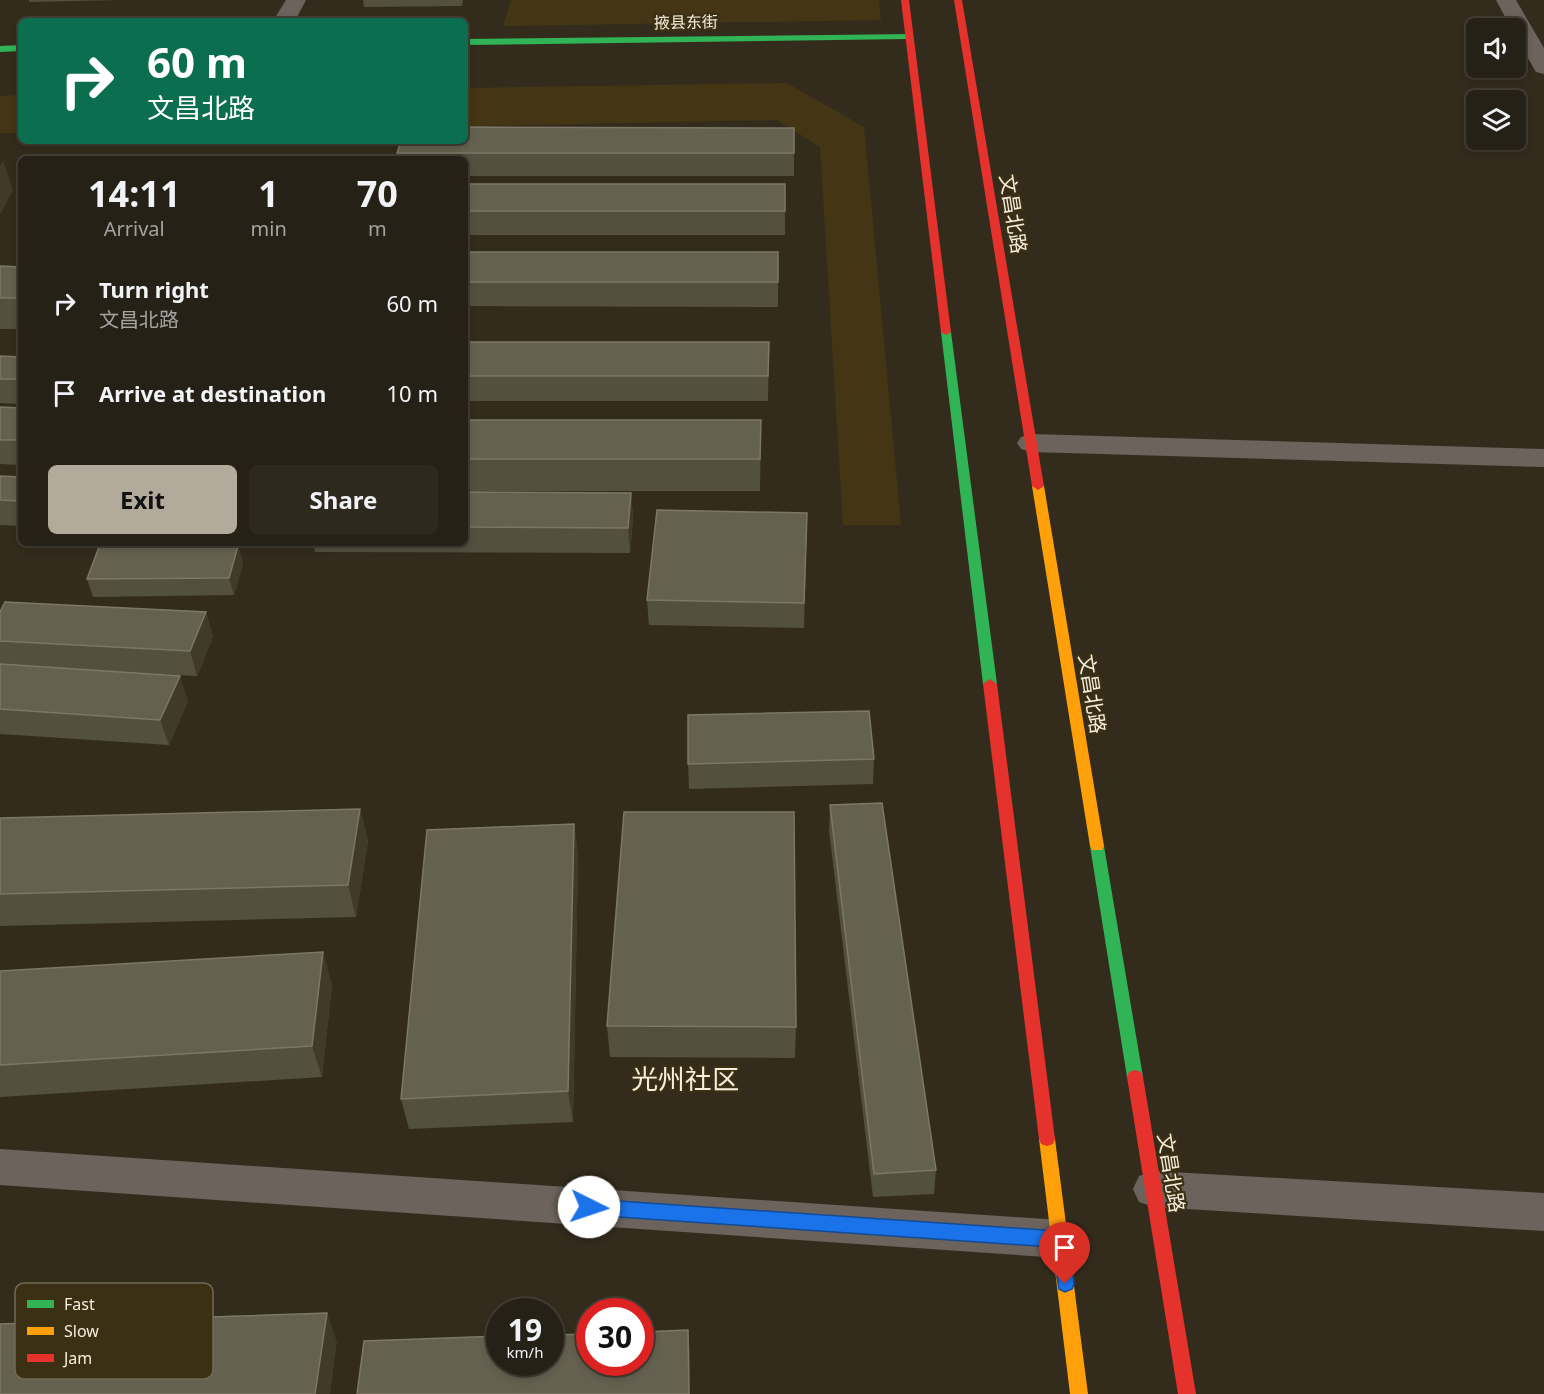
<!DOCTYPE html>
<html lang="en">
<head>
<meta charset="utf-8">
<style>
	body { margin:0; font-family:"Noto Sans","Noto Sans SC",sans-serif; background:#2e291f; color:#f1f3f6; height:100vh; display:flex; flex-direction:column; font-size:22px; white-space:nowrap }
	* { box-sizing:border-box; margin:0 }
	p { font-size:20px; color:#a4a3a1 }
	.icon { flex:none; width:33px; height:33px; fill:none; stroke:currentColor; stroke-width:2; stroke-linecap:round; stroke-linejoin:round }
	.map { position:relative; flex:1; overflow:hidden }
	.side { position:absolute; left:18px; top:156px; width:450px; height:390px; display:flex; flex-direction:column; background:#262116; border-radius:9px; box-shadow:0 3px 9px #0003,0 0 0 2px #423e35 }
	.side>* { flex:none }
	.hud { position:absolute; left:18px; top:18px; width:450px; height:126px; border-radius:9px; box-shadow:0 3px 9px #0003,0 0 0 2px #423e35; background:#0b6e4f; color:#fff; overflow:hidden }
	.fabs { position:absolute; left:1466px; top:18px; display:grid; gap:12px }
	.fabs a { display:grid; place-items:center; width:60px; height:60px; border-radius:9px; background:#262116; box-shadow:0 3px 9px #0003,0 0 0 2px #423e35; font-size:30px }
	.speed { position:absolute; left:486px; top:1298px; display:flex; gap:12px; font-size:30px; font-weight:700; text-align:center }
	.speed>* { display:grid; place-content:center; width:78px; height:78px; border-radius:50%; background:#262116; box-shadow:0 3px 9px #0003,0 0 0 2px #423e35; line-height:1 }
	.speed small { font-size:15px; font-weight:400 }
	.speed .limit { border:9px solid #d22; background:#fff; color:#111 }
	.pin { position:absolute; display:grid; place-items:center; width:51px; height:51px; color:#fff; margin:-62px -26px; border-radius:50% 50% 50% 0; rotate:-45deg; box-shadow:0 0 6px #0007 }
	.pin .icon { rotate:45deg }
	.me { position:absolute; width:66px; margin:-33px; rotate:94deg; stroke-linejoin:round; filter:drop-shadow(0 0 4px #0008) }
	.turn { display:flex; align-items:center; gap:21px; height:126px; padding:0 30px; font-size:27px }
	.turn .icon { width:78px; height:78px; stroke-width:2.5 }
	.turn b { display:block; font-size:42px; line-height:51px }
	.eta { display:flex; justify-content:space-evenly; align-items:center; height:102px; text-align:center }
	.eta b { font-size:36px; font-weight:700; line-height:42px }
	.button { display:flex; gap:12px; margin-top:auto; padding:12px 30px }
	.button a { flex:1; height:69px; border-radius:9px; background:#b2aa9a; color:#111; font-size:24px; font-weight:700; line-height:69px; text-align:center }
	.button a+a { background:#2e291f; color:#f1f3f6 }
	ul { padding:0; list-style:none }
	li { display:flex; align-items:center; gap:18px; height:90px; padding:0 30px }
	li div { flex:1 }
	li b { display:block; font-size:22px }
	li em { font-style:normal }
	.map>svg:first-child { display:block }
	.built { fill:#443614 }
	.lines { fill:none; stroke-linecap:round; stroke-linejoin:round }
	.street { fill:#6c645c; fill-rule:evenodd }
	.fast { fill:#30b455; fill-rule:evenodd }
	.slow { fill:#ff9f0a; fill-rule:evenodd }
	.jam { fill:#e5322d; fill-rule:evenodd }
	.wall { fill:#53503f }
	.shaded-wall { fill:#3f3a2a }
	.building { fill:#656150; stroke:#7c7766; stroke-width:1.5 }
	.route { fill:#1a73e8; stroke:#114b97; stroke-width:1.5 }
	.labels { text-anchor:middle; stroke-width:4.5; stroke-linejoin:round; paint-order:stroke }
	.far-street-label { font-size:16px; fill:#f6eede; stroke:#3c3014 }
	.street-label { font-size:20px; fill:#f6eede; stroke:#3c3014 }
	.near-quarter-label { font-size:27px; fill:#f6eede; stroke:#3c3014 }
	.key { fill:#3c3014; stroke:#746951; stroke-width:1.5 }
	.key-label { font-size:16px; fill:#f6eede }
</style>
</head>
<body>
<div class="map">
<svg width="1544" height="1394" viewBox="0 0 1544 1394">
	<rect width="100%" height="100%" fill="#332c1d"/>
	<path class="built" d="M511 0H879L881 20 503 26Z
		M787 83 864 127 901 525H843L820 147 777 120 465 126V88Z
		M21 95V133H0V96Z"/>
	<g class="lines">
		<path class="street" d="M286 0H306L295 21H273Z
			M1496 0H1516L1544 48V74L1536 72 1533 67 1515 35V28H1511Z
			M1031 434 1544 449V467L1031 452 1021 449 1017 443 1021 437Z
			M0 1149 1060 1220 1075 1225 1081 1239 1075 1253 1060 1258 0 1185Z
			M1154 1171 1544 1193V1231L1154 1207 1139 1202 1133 1189 1139 1176Z"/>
		<path class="fast" d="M911 34V38L908 39 465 45V39Z
			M21 45V51L0 52V46Z
			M946 329 951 332 997 684 990 689 983 684 941 332Z
			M1097 840 1102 842 1104 846 1143 1077 1141 1082 1135 1084 1129 1082 1127 1077 1090 846 1092 842Z"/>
		<path class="slow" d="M1038 482 1044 486 1104 846 1102 850H1092L1090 846 1032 486Z
			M1047 1132 1053 1134 1055 1139 1088 1394H1070L1039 1139 1041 1134Z"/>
		<path class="jam" d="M901 0H909L951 332 946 335 941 332Z
			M954 0H962L1044 486 1038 490 1032 486Z
			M990 679 997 684 1055 1139 1053 1144 1047 1146 1041 1144 1039 1139 983 684Z
			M1135 1070 1141 1072 1143 1077 1196 1394H1178L1127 1077 1129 1072Z"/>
	</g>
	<path class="wall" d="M29 0H119L29 2Z
		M363 0H463L462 6 364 7Z
		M397 153H794V176H465V159H398Z
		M465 184H785V235H465Z
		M465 252H778V307L465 306Z
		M0 266 21 267V329H0Z
		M465 342H769L768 401H465Z
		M0 356 21 357V404L0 403Z
		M0 407 21 408V465L0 464Z
		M465 420H761L760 491H465Z
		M0 476 21 477V526L0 525Z
		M465 492 631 493 633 518 630 553 315 552 313 543H465Z
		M807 513 804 628 649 625 647 600Z
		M238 546 243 563 234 595 93 597 87 579Z
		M0 612H206L213 637 197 676 119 672 188 701 169 745 0 734Z
		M874 759 873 784 689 789 688 764Z
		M830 805 936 1170 934 1194 873 1197 829 830Z
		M360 809 368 841 356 917 0 926V818Z
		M574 824 578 856 573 1122 409 1129 401 1099Z
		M0 971 332 984 322 1077 0 1097Z
		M607 1026 796 1027 795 1058 610 1057Z"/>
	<path class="shaded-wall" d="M3 160 13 190 0 215V166Z
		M631 493 633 518 630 553 628 528Z
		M238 546 243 563 234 595 229 578Z
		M206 612 213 637 197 676 190 651Z
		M180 676 188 701 169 745 160 720Z
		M360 809 368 841 356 917 348 885Z
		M574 824 578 856 573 1122 568 1091Z
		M323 952 332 984 322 1077 312 1046Z
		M327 1313 337 1342 330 1394H315Z
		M688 1330 690 1353V1394H689Z"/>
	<path class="building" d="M465 127 794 128V153H397L401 141H465Z
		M465 184H785V211H465Z
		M465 252H778V282H465Z
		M0 266 21 267V298H0Z
		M465 342H769L768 376H465Z
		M0 356 21 357V379H0Z
		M0 407 21 408V440H0Z
		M465 420H761L760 459H465Z
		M0 476 21 477V501L0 500Z
		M465 492 631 493 628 528 465 527Z
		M657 510 807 513 804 603 647 600Z
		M238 546 229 578 87 579 99 547Z
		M5 602 206 612 190 651 0 641V612Z
		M0 664 180 676 160 720 0 709Z
		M869 711 874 759 688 764V715Z
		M882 803 936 1170 874 1174 830 805Z
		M360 809 348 885 0 894V818Z
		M624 812H794L796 1027 607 1026Z
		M574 824 568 1091 401 1099 427 830Z
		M323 952 312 1046 0 1065V971Z
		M327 1313 315 1394H0V1324Z
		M688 1330 689 1394H357L364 1341 500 1336V1362H550V1335L590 1334V1362H640V1332Z"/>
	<path class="route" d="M589 1199 1060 1231 1066 1234 1069 1239 1074 1284 1072 1289 1065 1292 1059 1289 1052 1247 589 1215 583 1213 580 1207 583 1202Z"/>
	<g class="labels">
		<g class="far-street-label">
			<text transform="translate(686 22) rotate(-1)" y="6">掖县东街</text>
		</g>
		<g class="street-label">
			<text transform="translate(1013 214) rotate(81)" y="7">文昌北路</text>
			<text transform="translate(1092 694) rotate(81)" y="7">文昌北路</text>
			<text transform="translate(1171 1173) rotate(81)" y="7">文昌北路</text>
		</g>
		<g class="near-quarter-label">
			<text x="685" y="1089">光州社区</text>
		</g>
	</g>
	<rect x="15" y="1283" width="198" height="96" rx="9" class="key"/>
	<rect x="27" y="1300" width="27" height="8" fill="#30b455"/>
	<rect x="27" y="1327" width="27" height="8" fill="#ff9f0a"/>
	<rect x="27" y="1354" width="27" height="8" fill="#e5322d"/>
	<g class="key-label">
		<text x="64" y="1310">Fast</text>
		<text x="64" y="1337">Slow</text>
		<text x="64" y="1364">Jam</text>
	</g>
</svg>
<div class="fabs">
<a><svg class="icon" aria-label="sound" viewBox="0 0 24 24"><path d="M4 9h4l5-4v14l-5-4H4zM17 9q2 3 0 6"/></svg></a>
<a><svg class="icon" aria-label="layers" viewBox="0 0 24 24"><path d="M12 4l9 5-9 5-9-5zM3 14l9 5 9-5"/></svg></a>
</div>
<div class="speed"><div>19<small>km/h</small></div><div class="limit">30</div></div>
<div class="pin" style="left:1065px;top:1284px;background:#d93025"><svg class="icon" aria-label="arrive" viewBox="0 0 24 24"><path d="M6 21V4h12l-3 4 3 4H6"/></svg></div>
<svg class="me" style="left:589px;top:1207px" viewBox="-20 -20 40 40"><circle r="19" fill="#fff"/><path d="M0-13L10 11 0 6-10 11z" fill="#1a73e8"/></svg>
<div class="hud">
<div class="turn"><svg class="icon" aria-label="right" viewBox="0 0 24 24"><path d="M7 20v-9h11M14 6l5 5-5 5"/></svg><div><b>60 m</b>文昌北路</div></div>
</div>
<section class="side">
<div class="eta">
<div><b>14:11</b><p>Arrival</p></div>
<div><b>1</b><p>min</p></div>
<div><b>70</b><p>m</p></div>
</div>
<ul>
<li><svg class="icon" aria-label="right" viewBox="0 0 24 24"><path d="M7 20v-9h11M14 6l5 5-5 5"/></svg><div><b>Turn right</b><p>文昌北路</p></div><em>60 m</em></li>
<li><svg class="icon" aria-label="arrive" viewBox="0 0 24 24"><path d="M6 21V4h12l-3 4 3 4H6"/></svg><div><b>Arrive at destination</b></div><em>10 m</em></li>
</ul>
<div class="button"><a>Exit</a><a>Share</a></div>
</section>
</div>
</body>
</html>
